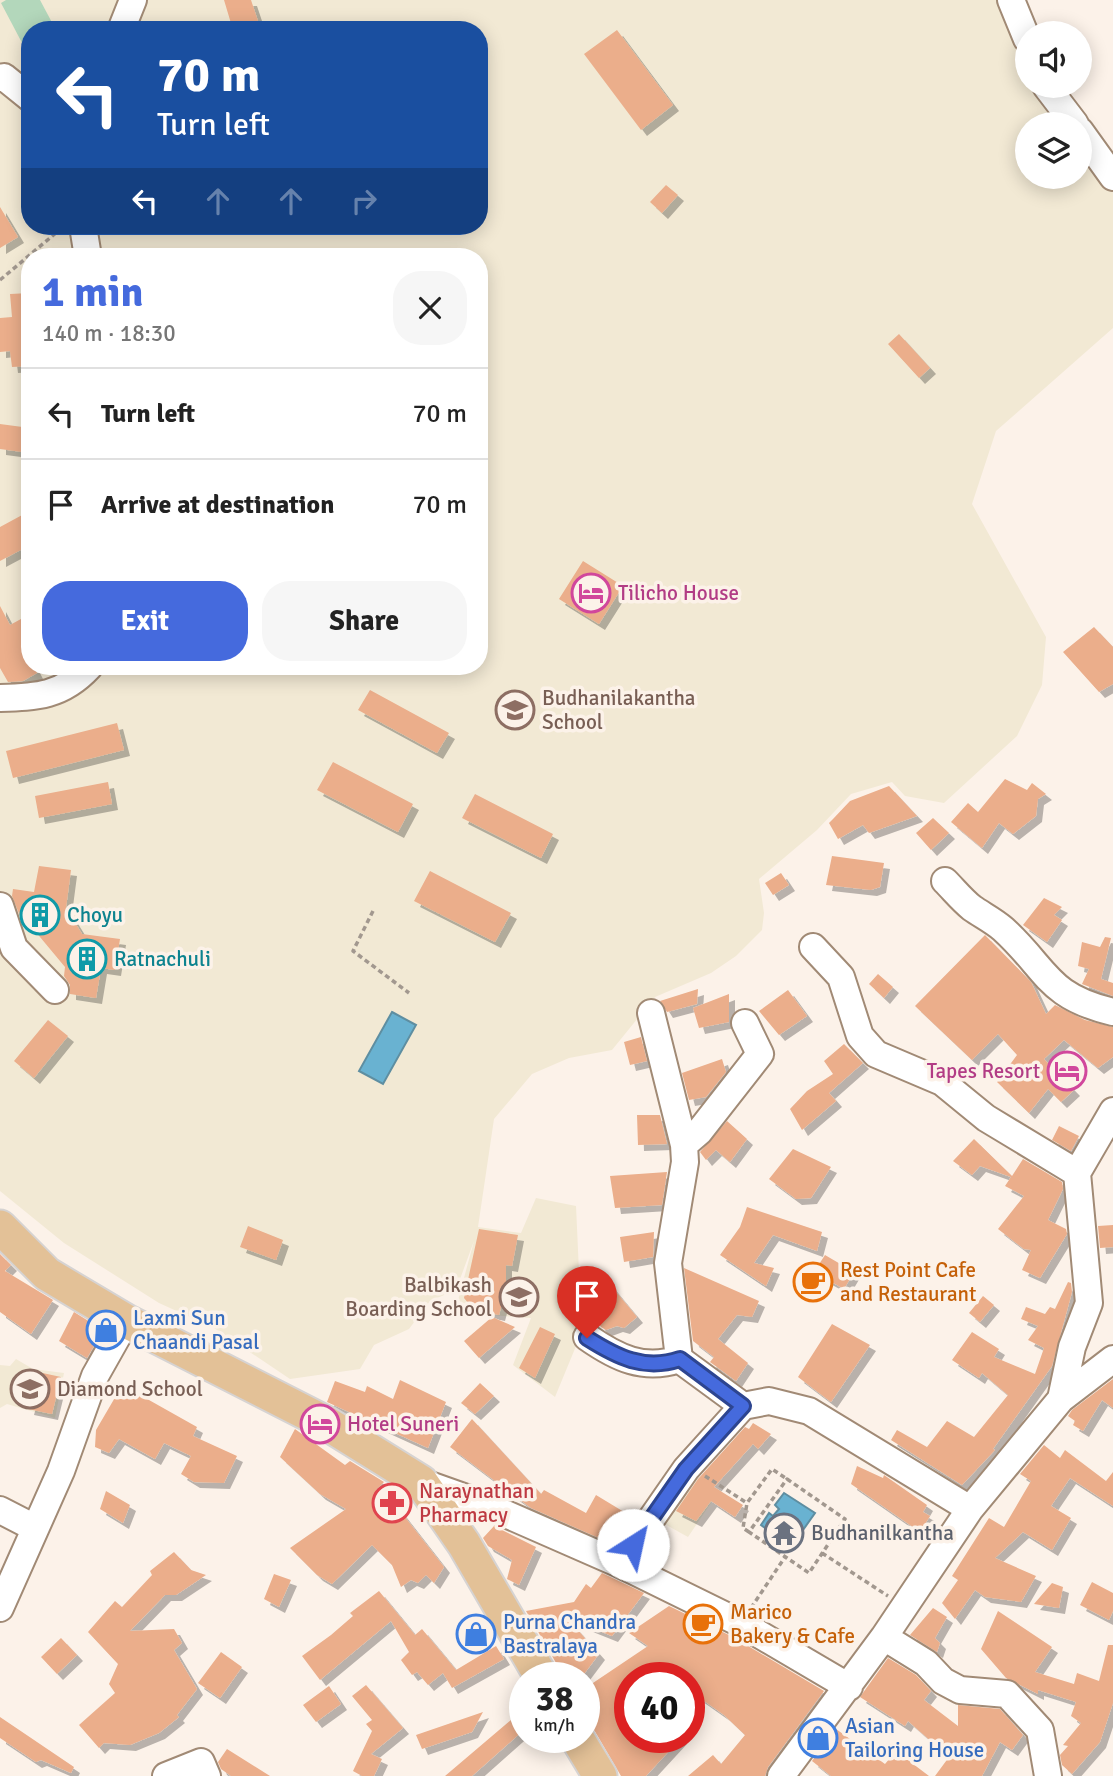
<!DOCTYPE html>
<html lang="en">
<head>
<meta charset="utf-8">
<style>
	body { margin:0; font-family:Signika,sans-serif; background:#f6f6f6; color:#222; height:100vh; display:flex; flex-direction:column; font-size:26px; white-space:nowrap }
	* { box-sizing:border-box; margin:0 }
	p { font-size:23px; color:#767676 }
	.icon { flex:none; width:38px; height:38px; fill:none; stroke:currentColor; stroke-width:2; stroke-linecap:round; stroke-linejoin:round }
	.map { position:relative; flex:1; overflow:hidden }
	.side { position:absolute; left:21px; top:248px; width:467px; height:427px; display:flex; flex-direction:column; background:#fff; border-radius:28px; box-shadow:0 4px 18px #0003 }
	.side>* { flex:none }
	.hud { position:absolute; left:21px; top:21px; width:467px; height:214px; border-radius:28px; box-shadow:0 4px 18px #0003; background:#1a4fa0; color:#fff; overflow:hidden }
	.tools { position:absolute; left:1015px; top:21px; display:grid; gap:14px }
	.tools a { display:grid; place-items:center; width:77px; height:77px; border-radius:50%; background:#fff; box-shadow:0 4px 18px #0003; font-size:35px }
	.speed { position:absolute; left:509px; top:1662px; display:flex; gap:14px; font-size:35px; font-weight:700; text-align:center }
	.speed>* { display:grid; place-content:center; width:91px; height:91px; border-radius:50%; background:#fff; box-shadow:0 4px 18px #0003; line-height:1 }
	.speed small { font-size:18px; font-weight:400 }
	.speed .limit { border:10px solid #d22; background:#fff; color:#111 }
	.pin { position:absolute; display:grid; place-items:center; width:60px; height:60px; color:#fff; margin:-72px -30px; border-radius:50% 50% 50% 0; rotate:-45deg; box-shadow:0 0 7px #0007 }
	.pin .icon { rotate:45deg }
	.me { position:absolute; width:77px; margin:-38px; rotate:35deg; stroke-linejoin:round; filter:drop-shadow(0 0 5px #0008) }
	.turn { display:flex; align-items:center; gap:24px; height:147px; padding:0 21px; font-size:32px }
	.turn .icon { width:91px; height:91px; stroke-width:2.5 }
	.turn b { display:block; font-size:49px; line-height:60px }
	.lanes { display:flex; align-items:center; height:66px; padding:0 21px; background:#0003; justify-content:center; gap:35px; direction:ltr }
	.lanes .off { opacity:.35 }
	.round { display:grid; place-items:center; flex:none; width:74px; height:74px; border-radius:28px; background:#f6f6f6 }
	.head { display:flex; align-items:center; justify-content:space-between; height:119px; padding:0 21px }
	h1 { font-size:42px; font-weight:800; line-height:52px; color:#456add }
	.primary-button { display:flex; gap:14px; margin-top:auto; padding:14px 21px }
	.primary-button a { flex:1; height:80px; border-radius:28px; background:#456add; color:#fff; font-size:28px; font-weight:800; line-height:80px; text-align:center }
	.primary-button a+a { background:#f6f6f6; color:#222 }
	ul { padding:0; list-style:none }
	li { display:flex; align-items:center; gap:21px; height:91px; padding:0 21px; border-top:2px solid #e0e0e0 }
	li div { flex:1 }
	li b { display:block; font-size:26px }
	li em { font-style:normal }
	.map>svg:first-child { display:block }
	.education { fill:#f2e9d4; fill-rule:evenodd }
	.green { fill:#b3d7bb }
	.water { fill:#69b2d1; stroke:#5e8ea1; stroke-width:2 }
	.building { fill:#ebae8b; filter:url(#shadow) }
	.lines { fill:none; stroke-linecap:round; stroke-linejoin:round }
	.minor-casing { stroke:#a18a75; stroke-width:30 }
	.major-casing { stroke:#d6d3d2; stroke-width:37 }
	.path { stroke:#a2988f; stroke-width:3.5; stroke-dasharray:5 3.5; stroke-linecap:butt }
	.minor { stroke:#fff; stroke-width:26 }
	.major { stroke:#e3c197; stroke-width:33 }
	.route-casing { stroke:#2d4590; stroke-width:18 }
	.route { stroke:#456add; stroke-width:12 }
	.labels { text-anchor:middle; stroke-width:7; stroke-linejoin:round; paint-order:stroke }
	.hotel-label { font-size:21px; fill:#b23c85; stroke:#fcf2e9; text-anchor:start }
	.education-label { font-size:21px; fill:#785e54; stroke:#fcf2e9; text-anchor:start }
	.culture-label { font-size:21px; fill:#0d838f; stroke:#fcf2e9; text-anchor:start }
	.food-label { font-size:21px; fill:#c56008; stroke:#fcf2e9; text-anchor:start }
	.shop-label { font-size:21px; fill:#366cbe; stroke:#fcf2e9; text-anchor:start }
	.health-label { font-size:21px; fill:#be3a42; stroke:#fcf2e9; text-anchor:start }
	.worship-label { font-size:21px; fill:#5b616d; stroke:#fcf2e9; text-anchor:start }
</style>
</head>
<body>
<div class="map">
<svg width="1113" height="1776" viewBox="0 0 1113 1776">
	<defs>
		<filter id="shadow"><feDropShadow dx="6" dy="6" stdDeviation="0" flood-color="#0004"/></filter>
	</defs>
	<rect width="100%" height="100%" fill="#fcf2e9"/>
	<path class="education" d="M0 0H999L1027 46V86H1043L1069 124H1027V177H1080V140L1113 185V328L996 431 972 504 1046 637 1042 685 1017 736 944 803 905 796 892 782 851 794 817 830 759 879 764 913 762 930 736 956 711 973 655 997 612 1050 569 1058 532 1074 494 1119 478 1227 521 1233 536 1198 576 1206 580 1294 575 1308 589 1326 581 1334 555 1397 513 1365 531 1318 477 1314 458 1300 474 1241 456 1290 430 1301 409 1329 374 1345 360 1369 290 1379 214 1328 159 1303 64 1243 0 1191ZM30 30H480V226H30ZM30 257H480V667H30Z
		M16 1359 33 1369 64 1373 55 1418 7 1404 0 1408V1365L10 1366Z
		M692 1474 719 1491 688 1537 661 1522Z"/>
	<path class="green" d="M6 0H40L56 30H30V58L1 3Z"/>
	<path class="water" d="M392 1012 416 1025 383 1084 359 1071Z
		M784 1493 815 1513 791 1547 761 1525 769 1513 773 1516 779 1509 775 1505Z"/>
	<path class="building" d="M224 0H251L258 21 250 23 253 30H233Z
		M617 30 673 105 641 130 584 54Z
		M666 185 678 195 662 213 650 202Z
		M0 207 18 237 0 248Z
		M30 293V366L12 367 10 351 0 352V318L12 317 10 294Z
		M899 334 930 368 919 378 888 344Z
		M0 424 30 428V453L0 449Z
		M24 514 30 524V545L0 561V527Z
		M583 561 623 586 599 624 559 599Z
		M0 606 10 625 30 614V667H34L37 673 23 681 8 682 0 668Z
		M1094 627 1113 647V684L1099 692 1063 652Z
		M370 690 449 733 437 753 358 710Z
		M117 723 124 750 13 778 6 751Z
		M333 762 413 804 398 832 317 790Z
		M1005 779 1027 790 1032 783 1046 794 1038 799 1036 816 1013 834 999 823 982 848 951 822 968 803 978 812Z
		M108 782 112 804 39 818 35 796Z
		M889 786 917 816 869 833 863 825 838 839 829 823 833 819 850 801Z
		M475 794 553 834 541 858 462 818Z
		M933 818 949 833 931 850 916 833Z
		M832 856 884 863 880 887 871 890 826 885Z
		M39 866 71 870 66 908 82 934 120 939 115 970 101 968 96 998 70 994V985L64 976 65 967 30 925 23 924 12 896 13 889 34 892Z
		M430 871 511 913 495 942 414 901Z
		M781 873 789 885 773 895 765 883Z
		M1044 898 1062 907 1054 915 1062 920 1047 942 1023 925Z
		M985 935 1031 982 1046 1014 1055 1005 1085 1020 1113 1027V1057L1098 1068 1064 1040 1044 1059 1074 1090 1061 1102 1048 1089 1029 1113 997 1082 1017 1055 998 1034 972 1060 915 1006Z
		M1105 937 1111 938 1101 979 1113 983V996L1082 984 1089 969 1078 966 1082 942 1100 947Z
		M878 974 893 987 884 998 869 984Z
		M698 989 697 1004 667 1012 660 1001Z
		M788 990 807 1016 779 1035 759 1011Z
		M729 994V1022L699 1028 693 1008Z
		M48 1020 68 1036 34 1078 14 1061Z
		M641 1037 647 1061 630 1065 624 1042Z
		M844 1044 863 1063 829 1093 836 1101 802 1130 790 1109 807 1091 833 1074 824 1061Z
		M722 1059 726 1072 706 1097 689 1100 682 1073Z
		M637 1115H660L667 1144 638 1145Z
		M727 1121 747 1139 730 1162 716 1150 706 1160 700 1152Z
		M1059 1126 1079 1136 1071 1151 1052 1140Z
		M974 1139 1012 1176 1023 1159 1062 1182 1063 1189 1048 1220 1066 1229 1067 1234 1040 1278 1022 1270 1031 1250 1024 1249 998 1229 1024 1196 1005 1186 1011 1177 980 1166 972 1175 953 1161Z
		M793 1149 831 1167 811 1198 796 1199 769 1179Z
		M667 1172 662 1205 615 1208 610 1176Z
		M747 1207 822 1232 817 1251 773 1235 754 1263 774 1268 766 1286 720 1255 740 1227Z
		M1113 1225V1247L1100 1248 1098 1226Z
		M248 1226 283 1240 276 1260 240 1247Z
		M479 1229 518 1235 512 1266 506 1265V1289L499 1315 474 1310 464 1298Z
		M654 1232 653 1257 624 1262 620 1237Z
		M0 1254 11 1265 5 1271 53 1300 31 1334 0 1312Z
		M825 1255 854 1272 844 1289 814 1272Z
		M684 1268 759 1301 752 1317 737 1315 718 1339 748 1363 736 1381 710 1362 714 1357 693 1341Z
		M607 1281 637 1317 624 1328 617 1326 606 1330 601 1327 582 1299Z
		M1068 1282 1071 1283 1072 1292 1052 1366 993 1449 995 1450 962 1485 891 1440 897 1430 927 1447 947 1421 974 1437 1008 1395 982 1373 979 1378 952 1360 972 1332 999 1349 994 1357 1035 1374 1044 1348 1028 1340 1038 1326 1021 1319 1026 1307 1045 1314 1050 1307 1055 1309Z
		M983 1296 994 1305 980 1322 969 1313Z
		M74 1312 103 1330 87 1358 59 1341Z
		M492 1317 515 1327 479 1358 464 1341Z
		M832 1324 870 1345 831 1402 798 1377Z
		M540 1327 555 1334 535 1378 519 1368Z
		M38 1372 61 1377 52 1414 28 1409Z
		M1113 1379V1408L1102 1400 1083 1431 1073 1425 1075 1421 1068 1416 1072 1410Z
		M400 1380 446 1402 428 1448 327 1402 335 1381 365 1392 367 1386 393 1399Z
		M480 1383 494 1396 475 1414 461 1403Z
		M120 1389 149 1400 197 1427 193 1436 237 1456 224 1483 194 1482 181 1474 191 1456 164 1443 155 1459 119 1439 109 1453 95 1447 96 1430Z
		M472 1419 541 1494 544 1490 586 1513 596 1495 629 1515 608 1542 531 1508 450 1447Z
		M753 1423 771 1434 758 1449 753 1444 714 1487 743 1505 735 1517 711 1501 696 1521 676 1511 698 1479 745 1427 749 1429Z
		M295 1429 345 1465 350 1461 384 1482 376 1490 401 1512 444 1567 434 1583 426 1575 418 1583 411 1580 401 1587 392 1565 372 1545 332 1584 317 1575 290 1548 346 1509 320 1494 280 1457Z
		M1044 1445 1060 1458 1065 1450 1106 1481 1113 1472V1506L1070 1478 1051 1506 1071 1518 1052 1550 1023 1532 995 1558 1036 1576 1021 1602 985 1597 975 1590 955 1619 942 1603 958 1580 952 1576 989 1518 1004 1527 1031 1481 1020 1474Z
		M857 1466 883 1478 884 1475 927 1505 923 1512 930 1516 920 1532 851 1484Z
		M106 1491 130 1505 123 1523 100 1509Z
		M494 1526 536 1547 519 1585 507 1579 512 1560 488 1546 483 1538Z
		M174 1552 191 1570 206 1575 176 1595H165L130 1631 174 1629 182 1643 174 1650 197 1689 177 1715 179 1717 159 1733 130 1745 104 1743 99 1748 79 1725 115 1693 109 1684 118 1664 88 1632 115 1601 122 1607 152 1575 150 1571Z
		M602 1573 644 1593 612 1636 567 1618 599 1654 581 1678H561L559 1668 526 1611 574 1602 586 1584 591 1588Z
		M274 1574 291 1580 279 1607 264 1599Z
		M1092 1582 1113 1593V1611L1109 1620 1080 1605Z
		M1052 1583 1063 1587 1059 1608 1034 1604Z
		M379 1591 415 1635 422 1629 456 1670 496 1646 504 1659 452 1688 443 1673 428 1685 417 1672 412 1675 401 1660 409 1652 391 1621 320 1680 302 1656 331 1635 353 1616 350 1613Z
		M669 1606 733 1637 824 1691 768 1767 765 1776H688L713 1755 721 1764 745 1735 724 1715 690 1691V1678H630V1738H681L646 1776H621L593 1728 584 1721V1689L648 1646 629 1633Z
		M933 1608 947 1617 935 1638 940 1643 937 1652 910 1635Z
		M998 1611 1052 1647 1035 1672 1074 1684 1077 1673 1099 1681 1108 1645H1113V1703L1100 1742 1072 1774 1062 1765 1060 1755 1068 1746 1063 1745 1081 1723 1071 1716 1076 1702 1038 1690V1694L1006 1678 981 1649Z
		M61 1638 77 1655 57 1674 41 1657Z
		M221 1652 242 1667 220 1698 198 1683Z
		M888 1658 916 1675 931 1691 924 1700 958 1726V1705L1000 1709 1023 1735 1012 1750 1000 1742 982 1776H935L949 1757 908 1721 905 1726 860 1697Z
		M366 1685 403 1728 371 1754 382 1759 374 1776H362L353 1771 372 1731 366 1724 372 1720 352 1696Z
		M329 1686 341 1704 316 1722 303 1705Z
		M525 1708V1729L472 1776H445Z
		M483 1712 472 1732 422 1749 416 1735Z
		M0 1717 74 1767 71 1773 41 1760 36 1762 0 1738Z
		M836 1729 885 1764 896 1751 929 1776H831L812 1761Z
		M227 1749 270 1776H231L221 1769 218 1762Z"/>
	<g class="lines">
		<defs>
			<path id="minor" d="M1011 0 1027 39
				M121 30 133 0
				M0 78 4 77 30 98
				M1046 86 1075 124
				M1080 131 1113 177
				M83 226 88 257
				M0 698C37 697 62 696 89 667
				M945 881C954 890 962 900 972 908 982 915 994 921 1003 929 1048 970 1046 996 1113 1012
				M0 906 14 948 55 990
				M813 947 841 977 860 1036 876 1054 942 1082 986 1118 1077 1173
				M651 1013 684 1145 685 1162 668 1263 679 1359 743 1406
				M684 1145 699 1132 760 1054 745 1023
				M587 1337C617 1358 644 1371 679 1359
				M1061 1399 1113 1359
				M421 1482 483 1504 620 1564 686 1469 743 1406 769 1401 809 1411 970 1509
				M0 1510 35 1528
				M620 1564 740 1623 849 1687
				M0 1608 61 1471 95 1376 126 1321
				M884 1637 926 1663 943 1681 960 1690 1007 1694 1040 1730 1048 1776
				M166 1776 201 1762 207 1776
				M781 1776 884 1637 970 1509 1061 1399 1072 1347 1089 1303 1077 1173 1113 1111"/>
			<path id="major" d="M0 1227 47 1274 126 1321 326 1423 421 1482 464 1544 542 1678
				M577 1738 600 1776"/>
		</defs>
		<use href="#minor" class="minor-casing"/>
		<use href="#major" class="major-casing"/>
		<path class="path" d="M0 280 63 227
			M373 911 353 951 409 993
			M705 1476 747 1503
			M787 1479 845 1519 809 1573 749 1532Z
			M749 1532 743 1528 747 1503 772 1469 787 1479
			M822 1553 888 1596
			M751 1608 785 1557"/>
		<use href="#minor" class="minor"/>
		<use href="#major" class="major"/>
	</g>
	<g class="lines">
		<defs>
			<path id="route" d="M587 1338C617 1357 644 1371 680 1359L743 1406 686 1469 633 1545"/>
		</defs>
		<use href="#route" class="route-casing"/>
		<use href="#route" class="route"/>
	</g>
	<defs>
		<symbol id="hotel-ring" viewBox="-11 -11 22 22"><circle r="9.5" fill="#fcf2e9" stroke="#d1479c" stroke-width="1.5"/><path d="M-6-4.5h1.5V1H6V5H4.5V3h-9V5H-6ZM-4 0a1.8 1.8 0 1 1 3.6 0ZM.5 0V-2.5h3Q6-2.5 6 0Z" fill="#d1479c"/></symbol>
		<symbol id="school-ring" viewBox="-11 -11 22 22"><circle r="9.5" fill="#fcf2e9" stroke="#8d6e63" stroke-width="1.5"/><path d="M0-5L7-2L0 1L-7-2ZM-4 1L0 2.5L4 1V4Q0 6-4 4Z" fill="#8d6e63"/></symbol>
		<symbol id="building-ring" viewBox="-11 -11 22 22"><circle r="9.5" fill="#fcf2e9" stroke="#0f9aa8" stroke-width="1.5"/><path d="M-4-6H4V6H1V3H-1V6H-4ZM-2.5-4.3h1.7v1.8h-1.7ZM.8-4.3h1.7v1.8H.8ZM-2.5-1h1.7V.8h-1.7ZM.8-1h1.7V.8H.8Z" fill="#0f9aa8"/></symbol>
		<symbol id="cafe-ring" viewBox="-11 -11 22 22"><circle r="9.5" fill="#fcf2e9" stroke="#e8710a" stroke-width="1.5"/><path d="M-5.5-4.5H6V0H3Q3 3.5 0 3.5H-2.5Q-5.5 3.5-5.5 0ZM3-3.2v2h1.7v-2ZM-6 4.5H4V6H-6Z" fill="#e8710a"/></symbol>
		<symbol id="shop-ring" viewBox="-11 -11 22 22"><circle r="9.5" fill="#fcf2e9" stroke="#3f7fe0" stroke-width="1.5"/><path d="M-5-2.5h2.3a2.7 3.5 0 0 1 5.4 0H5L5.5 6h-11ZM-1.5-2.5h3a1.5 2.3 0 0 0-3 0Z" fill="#3f7fe0"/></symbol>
		<symbol id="pharmacy-ring" viewBox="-11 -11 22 22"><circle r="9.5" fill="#fcf2e9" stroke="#e0444e" stroke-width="1.5"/><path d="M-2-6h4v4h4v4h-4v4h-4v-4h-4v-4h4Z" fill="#e0444e"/></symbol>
		<symbol id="temple-ring" viewBox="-11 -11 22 22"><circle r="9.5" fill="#fcf2e9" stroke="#6b7280" stroke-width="1.5"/><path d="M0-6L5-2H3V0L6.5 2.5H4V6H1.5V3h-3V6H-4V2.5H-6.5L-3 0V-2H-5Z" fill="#6b7280"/></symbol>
	</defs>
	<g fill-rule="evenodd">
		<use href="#hotel-ring" x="569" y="571" width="44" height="44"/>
		<use href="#school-ring" x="493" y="688" width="44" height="44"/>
		<use href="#building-ring" x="18" y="893" width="44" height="44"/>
		<use href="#building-ring" x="65" y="937" width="44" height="44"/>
		<use href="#hotel-ring" x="1045" y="1049" width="44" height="44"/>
		<use href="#cafe-ring" x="791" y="1260" width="44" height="44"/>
		<use href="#school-ring" x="497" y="1275" width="44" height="44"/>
		<use href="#shop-ring" x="84" y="1308" width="44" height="44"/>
		<use href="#school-ring" x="8" y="1367" width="44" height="44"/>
		<use href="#hotel-ring" x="298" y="1402" width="44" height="44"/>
		<use href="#pharmacy-ring" x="370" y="1481" width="44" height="44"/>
		<use href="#temple-ring" x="762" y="1511" width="44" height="44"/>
		<use href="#cafe-ring" x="681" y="1602" width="44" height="44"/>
		<use href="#shop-ring" x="454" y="1612" width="44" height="44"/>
		<use href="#shop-ring" x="796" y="1716" width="44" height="44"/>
	</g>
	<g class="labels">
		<g class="hotel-label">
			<text x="618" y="600">Tilicho House</text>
			<text x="1040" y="1078" text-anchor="end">Tapes Resort</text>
			<text x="347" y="1431">Hotel Suneri</text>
		</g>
		<g class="education-label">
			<text x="542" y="705">Budhanilakantha<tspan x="542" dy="24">School</tspan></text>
			<text x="492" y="1292" text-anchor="end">Balbikash<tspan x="492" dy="24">Boarding School</tspan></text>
			<text x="57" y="1396">Diamond School</text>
		</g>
		<g class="culture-label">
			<text x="67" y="922">Choyu</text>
			<text x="114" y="966">Ratnachuli</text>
		</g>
		<g class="food-label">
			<text x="840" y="1277">Rest Point Cafe<tspan x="840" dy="24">and Restaurant</tspan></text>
			<text x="730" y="1619">Marico<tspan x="730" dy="24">Bakery &amp; Cafe</tspan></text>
		</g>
		<g class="shop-label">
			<text x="133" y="1325">Laxmi Sun<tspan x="133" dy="24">Chaandi Pasal</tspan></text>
			<text x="503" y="1629">Purna Chandra<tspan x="503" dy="24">Bastralaya</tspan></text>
			<text x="845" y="1733">Asian<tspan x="845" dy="24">Tailoring House</tspan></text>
		</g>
		<g class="health-label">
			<text x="419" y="1498">Naraynathan<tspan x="419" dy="24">Pharmacy</tspan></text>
		</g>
		<g class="worship-label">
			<text x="811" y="1540">Budhanilkantha</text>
		</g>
	</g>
</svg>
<div class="tools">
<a><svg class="icon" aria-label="sound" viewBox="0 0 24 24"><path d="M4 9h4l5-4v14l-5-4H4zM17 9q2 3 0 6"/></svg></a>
<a><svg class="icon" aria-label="layers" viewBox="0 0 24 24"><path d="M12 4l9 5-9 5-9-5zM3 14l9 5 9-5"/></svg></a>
</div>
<div class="speed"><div>38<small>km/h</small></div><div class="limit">40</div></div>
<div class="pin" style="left:587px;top:1338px;background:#d93025"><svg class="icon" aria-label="arrive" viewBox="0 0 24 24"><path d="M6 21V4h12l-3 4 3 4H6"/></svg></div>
<svg class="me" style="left:633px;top:1545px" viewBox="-20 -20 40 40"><circle r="19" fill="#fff"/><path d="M0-13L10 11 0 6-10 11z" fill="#456add"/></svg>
<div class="hud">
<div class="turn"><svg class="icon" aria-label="left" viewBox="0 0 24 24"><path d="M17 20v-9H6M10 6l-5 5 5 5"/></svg><div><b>70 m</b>Turn left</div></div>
<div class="lanes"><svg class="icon" aria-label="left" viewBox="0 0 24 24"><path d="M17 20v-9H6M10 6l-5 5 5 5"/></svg><svg class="icon off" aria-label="ahead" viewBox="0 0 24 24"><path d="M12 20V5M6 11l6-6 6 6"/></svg><svg class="icon off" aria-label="ahead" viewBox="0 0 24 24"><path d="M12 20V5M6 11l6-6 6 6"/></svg><svg class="icon off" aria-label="right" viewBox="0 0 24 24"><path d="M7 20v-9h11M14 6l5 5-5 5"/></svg></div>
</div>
<section class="side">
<div class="head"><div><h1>1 min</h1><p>140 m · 18:30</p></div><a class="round"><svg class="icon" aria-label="close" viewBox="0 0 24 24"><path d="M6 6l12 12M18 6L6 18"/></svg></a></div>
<ul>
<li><svg class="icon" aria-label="left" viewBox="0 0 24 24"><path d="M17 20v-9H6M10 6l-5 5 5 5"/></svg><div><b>Turn left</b></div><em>70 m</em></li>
<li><svg class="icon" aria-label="arrive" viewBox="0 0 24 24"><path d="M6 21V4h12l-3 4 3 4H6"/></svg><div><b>Arrive at destination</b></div><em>70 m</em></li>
</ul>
<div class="primary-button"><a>Exit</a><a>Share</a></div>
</section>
</div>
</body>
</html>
